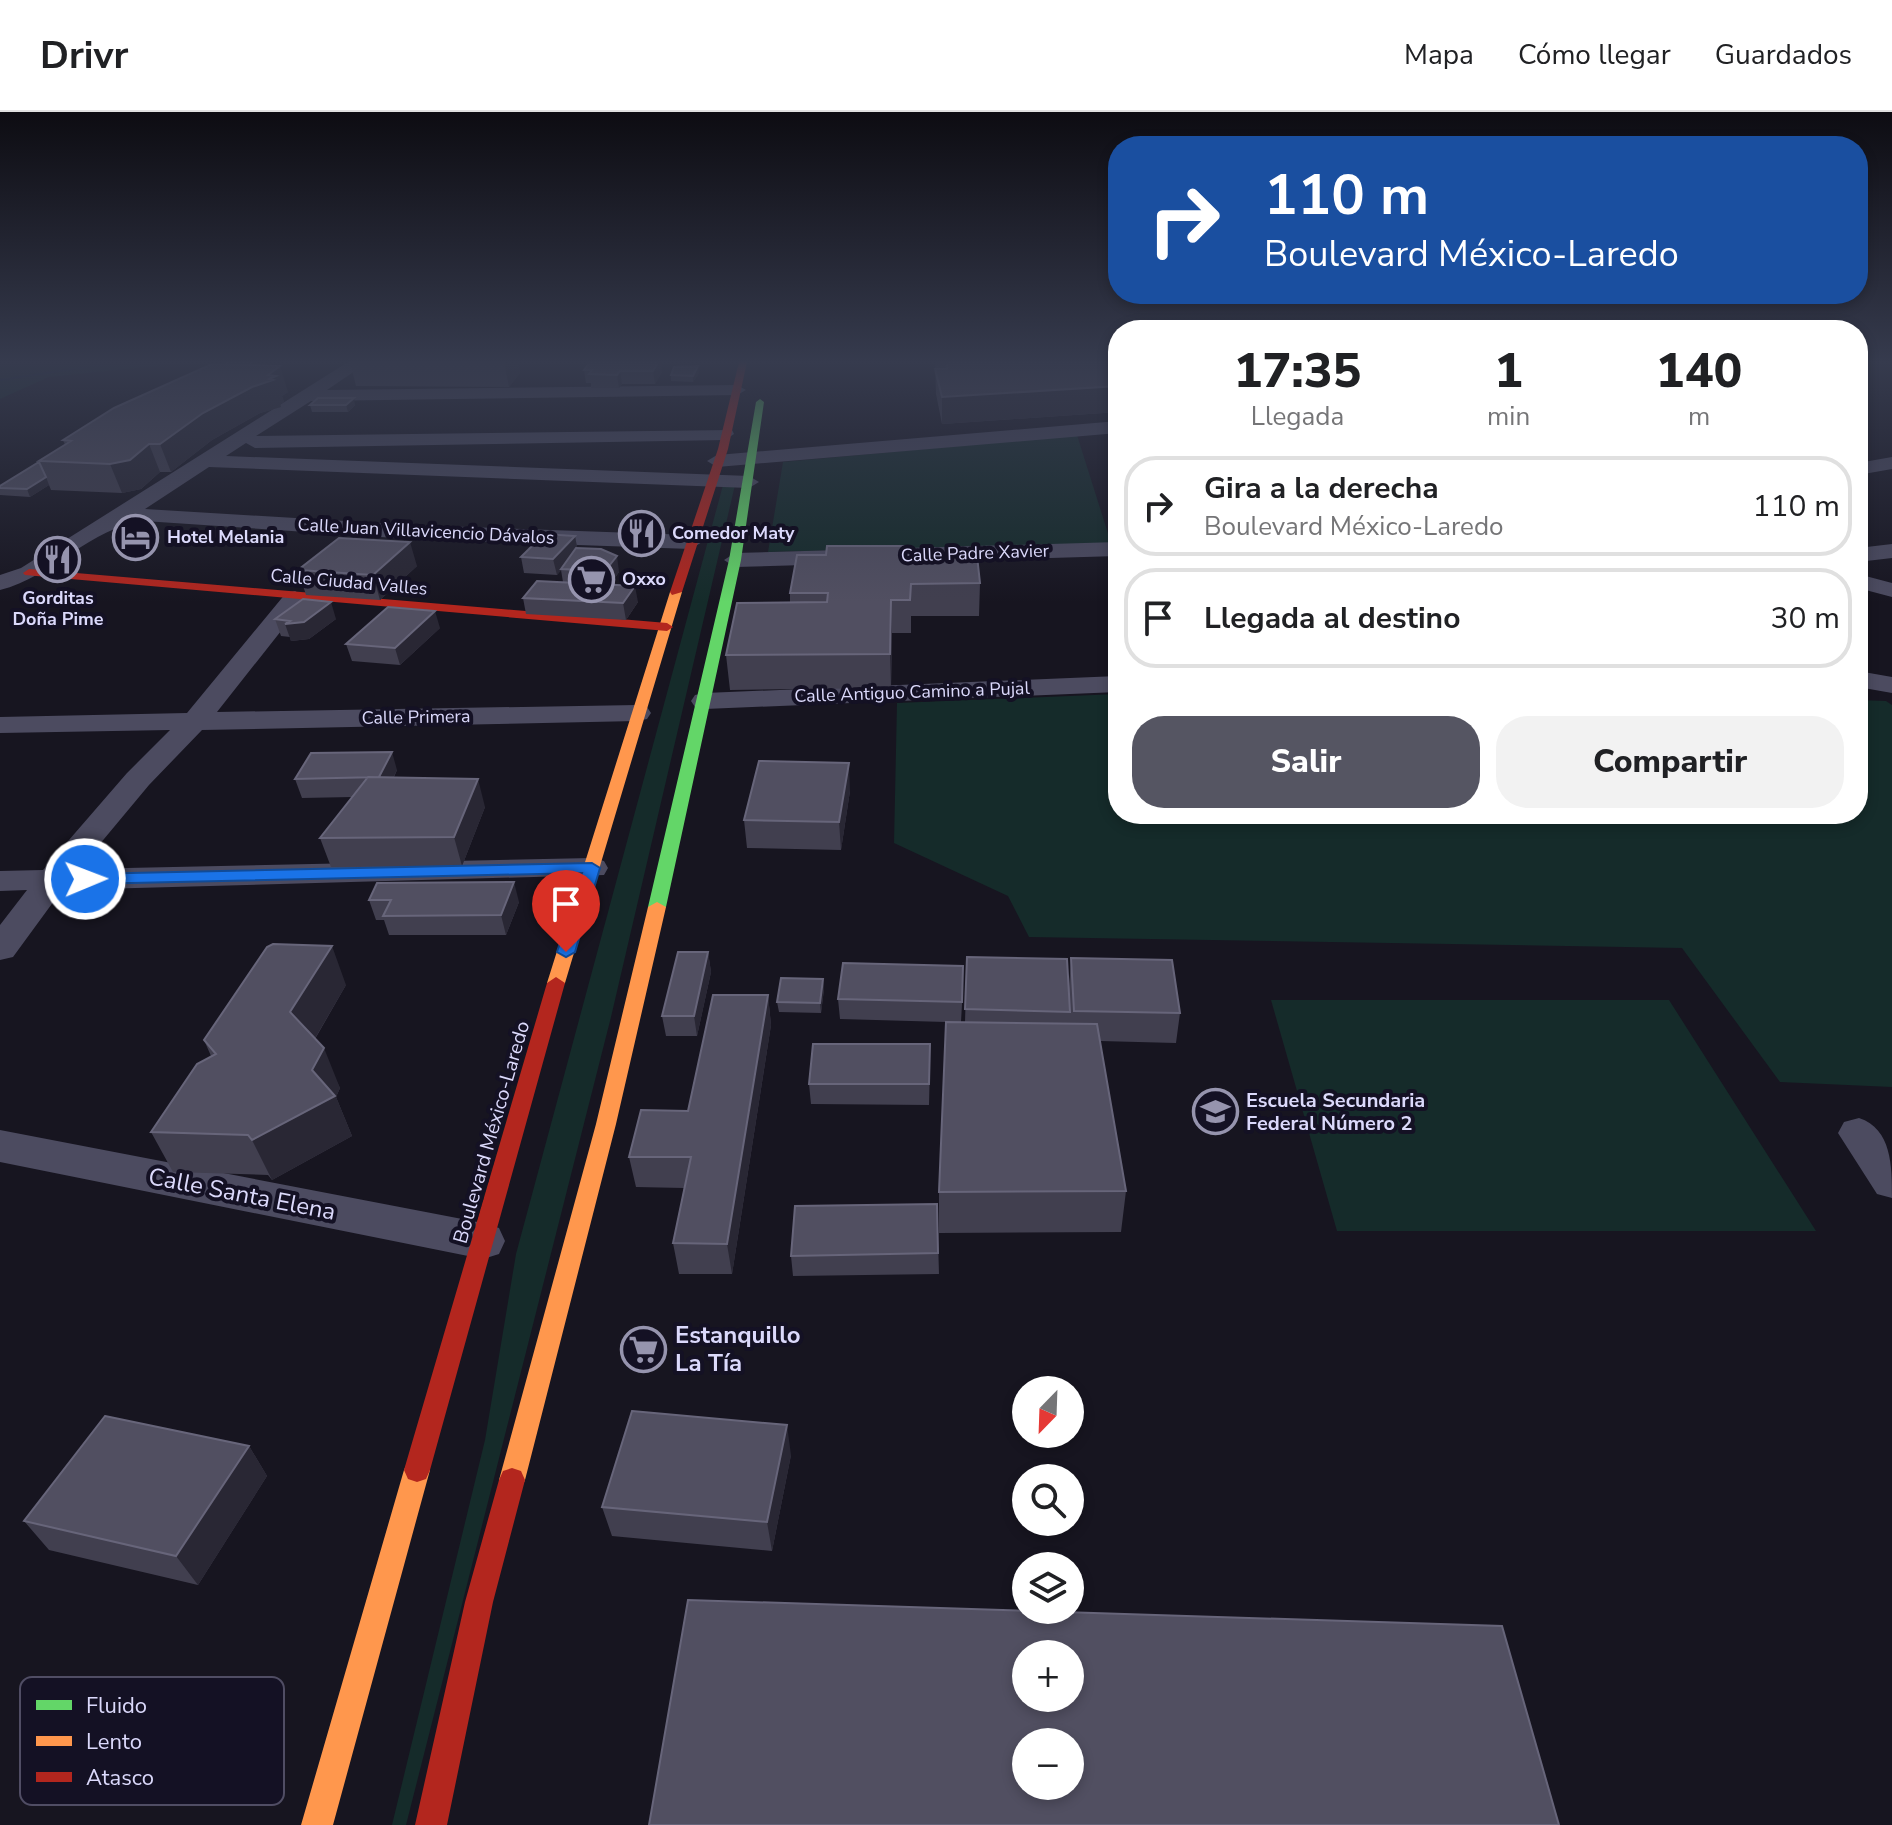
<!DOCTYPE html>
<html lang="es">
<head>
<meta charset="utf-8">
<style>
	body { margin:0; font-family:"Nunito Sans",sans-serif; background:#f2f2f2; color:#202124; height:100vh; display:flex; flex-direction:column; font-size:30px; white-space:nowrap }
	* { box-sizing:border-box; margin:0 }
	p { font-size:26px; color:#757577 }
	.icon { flex:none; width:44px; height:44px; fill:none; stroke:currentColor; stroke-width:2; stroke-linecap:round; stroke-linejoin:round }
	.map { position:relative; flex:1; overflow:hidden }
	.panel { position:absolute; left:1108px; top:208px; width:760px; height:504px; display:flex; flex-direction:column; background:#fff; border-radius:32px; box-shadow:0 4px 12px #0003 }
	.panel>* { flex:none }
	.banner { position:absolute; left:1108px; top:24px; width:760px; height:168px; border-radius:32px; box-shadow:0 4px 12px #0003; background:#1a4fa0; color:#fff; overflow:hidden }
	.needle { width:52px; rotate:203deg }
	.fabs { position:absolute; left:1012px; top:1264px; display:grid; gap:16px }
	.fabs a { display:grid; place-items:center; width:72px; height:72px; border-radius:50%; background:#fff; box-shadow:0 4px 12px #0003; font-size:40px }
	.pin { position:absolute; display:grid; place-items:center; width:68px; height:68px; color:#fff; margin:-82px -34px; border-radius:50% 50% 50% 0; rotate:-45deg; box-shadow:0 0 8px #0007 }
	.pin .icon { rotate:45deg }
	.me { position:absolute; width:88px; margin:-44px; rotate:89deg; stroke-linejoin:round; filter:drop-shadow(0 0 6px #0008) }
	.turn { display:flex; align-items:center; gap:28px; height:168px; padding:0 24px; font-size:36px }
	.turn .icon { width:104px; height:104px; stroke-width:2.5 }
	.turn b { display:block; font-size:56px; line-height:68px }
	.eta { display:flex; justify-content:space-evenly; align-items:center; height:136px; text-align:center }
	.eta b { font-size:48px; font-weight:800; line-height:56px }
	.button { display:flex; gap:16px; margin-top:auto; padding:16px 24px }
	.button a { flex:1; height:92px; border-radius:32px; background:#555562; color:#fff; font-size:32px; font-weight:800; line-height:92px; text-align:center }
	.button a+a { background:#f2f2f2; color:#202124 }
	ul { padding:0; list-style:none }
	li { display:flex; align-items:center; gap:24px; height:100px; margin:0 16px 12px; padding:0 8px; border:4px solid #e0e0e0; border-radius:32px }
	li div { flex:1 }
	li b { display:block; font-size:30px }
	li em { font-style:normal }
	header { display:flex; align-items:center; gap:48px; box-sizing:border-box; height:112px; padding:0 40px; background:#fff; border-bottom:2px solid #e0e0e0 }
	header strong { font-size:38px }
	nav { display:flex; gap:44px; margin-inline-start:auto; font-size:28px }
	.map>svg:first-child { display:block }
	.green { fill:#152b2a }
	.lines { fill:none; stroke-linecap:round; stroke-linejoin:round }
	.stream { fill:#10213c; fill-rule:evenodd }
	.street { fill:#4c4b60; fill-rule:evenodd }
	.fast { fill:#63d668; fill-rule:evenodd }
	.slow { fill:#ff974d; fill-rule:evenodd }
	.jam { fill:#b3261e; fill-rule:evenodd }
	.wall { fill:#413f4f }
	.shaded-wall { fill:#292734 }
	.building { fill:#514f61; stroke:#67657a; stroke-width:2; fill-rule:evenodd }
	.route { fill:#1a73e8; stroke:#114b97; stroke-width:2 }
	.labels { text-anchor:middle; stroke-width:8; stroke-linejoin:round; paint-order:stroke }
	.far-street-label { font-size:18px; fill:#dbd9fb; stroke:#141124 }
	.far-poi-label { font-size:18px; font-weight:bold; fill:#dbd9fb; stroke:#141124; text-anchor:start }
	.poi-label { font-size:20px; font-weight:bold; fill:#dbd9fb; stroke:#141124; text-anchor:start }
	.street-label { font-size:20px; fill:#dbd9fb; stroke:#141124 }
	.near-street-label { font-size:24px; fill:#dbd9fb; stroke:#141124 }
	.near-poi-label { font-size:24px; font-weight:bold; fill:#dbd9fb; stroke:#141124; text-anchor:start }
	.key { fill:#141124; stroke:#504d64; stroke-width:2 }
	.key-label { font-size:22px; fill:#dbd9fb }
</style>
</head>
<body>
<header>
<strong>Drivr</strong>
<nav><a>Mapa</a><a>Cómo llegar</a><a>Guardados</a></nav>
</header>
<div class="map">
<svg width="1892" height="1713" viewBox="0 0 1892 1713">
	<rect width="100%" height="100%" fill="#171520"/>
	<path class="green" d="M0 250H194L49 265 0 287Z
		M1077 323 1111 431 768 440 783 350Z
		M723 373H735L611 905 406 1713H392L485 1328 516 1142Z
		M1118 582V702H1858V588L1886 589 1892 593V975L1780 970 1682 836 1029 825 1008 784 894 731 897 591Z
		M1271 888H1669L1816 1119H1337Z"/>
	<g class="lines">
		<path class="stream" d="M114 250H126L0 269V267Z"/>
		<path class="street" d="M348 250H368L327 278 737 273 746 278 737 283 311 289 256 324 732 318 734 322 725 328 255 336 246 331 226 344 749 364 759 370 749 376 209 355 145 397 411 413 691 423 702 430 691 437 411 427 144 409C91 415 53 465 0 478V463L21 456Z
			M1118 309V321L717 355 707 349 717 343Z
			M1892 345V357L1858 363V351Z
			M1118 430V444L735 455 724 448 735 441Z
			M1892 432V446L1858 450V436Z
			M1858 462 1892 471V485L1858 476Z
			M295 479 307 486 217 600 637 593 647 595 651 601 647 607 637 609 202 618 149 673 79 757 592 746 604 749 608 756 604 763 62 778 13 845 0 848V813L27 778 0 779V759L43 758 127 661 170 618 0 621V605L187 601 286 481Z
			M1858 559 1892 565V581L1858 575Z
			M1118 564V580L705 597 695 595 691 589 695 583 705 581Z
			M1859 1006C1892 1017 1892 1054 1892 1086L1877 1082 1838 1021 1844 1010Z
			M0 1018 483 1111 499 1116 505 1129 499 1142 483 1147 0 1050Z"/>
		<path class="fast" d="M760 287 764 290 741 448 666 795 657 800 648 795 729 448 756 290Z"/>
		<path class="slow" d="M676 476 682 480 565 871 562 875H550L547 871 670 480Z
			M657 790 666 795 616 1012 525 1368 521 1377 512 1380 503 1377 499 1368 596 1012 648 795Z
			M417 1346 426 1349 430 1358 333 1713H301L404 1358 408 1349Z"/>
		<path class="jam" d="M739 250H747L728 337 682 480 672 483 670 480 718 337Z
			M29 457 667 511 673 515 667 519 25 463 23 461Z
			M556 865 565 871 430 1358 426 1367 417 1370 408 1367 404 1358 547 871Z
			M512 1356 521 1359 525 1368 493 1490 447 1713H415L465 1490 499 1368 503 1359Z"/>
	</g>
	<path class="wall" d="M350 250H518L520 261 509 275 356 274Z
		M590 250 662 260 655 272H622L619 276H591V271H586L584 258Z
		M935 250H1118V300L942 312 936 282Z
		M257 253 288 280 282 284 284 290 280 292 281 295 260 301 212 328 171 360H160L141 377 122 381 51 378 49 373 30 385 0 383V374L65 333 63 328Z
		M698 254 699 261 693 270 671 269V263Z
		M310 293H355L348 300H312Z
		M575 424 577 436 619 460 610 473 638 490 626 508 526 502 523 486 563 470 561 458 557 463 524 461 521 445Z
		M909 444 980 471 979 504H911V521H892L891 576 730 578 726 543 790 491V481Z
		M417 454 380 488 306 483 298 458Z
		M275 507H336L309 527 291 529 290 525 281 524Z
		M440 516 400 553 352 549 346 532Z
		M397 658 394 665 485 695 462 754 331 755 320 726 352 685 302 686 295 667Z
		M850 679 841 738 747 736 744 708Z
		M369 788 519 790 506 823H389L384 808H376Z
		M708 840 711 860 697 924H666L662 904Z
		M967 845 1069 876 1071 846 1180 901 1176 931 1100 929 1126 1079 1121 1120 939 1121V1080L946 910 840 907 838 887 963 874 961 910H965Z
		M823 867 824 877 821 901 779 900 777 890Z
		M346 873 315 927 340 976 336 985 352 1024 272 1068 268 1063 173 1060 151 1020 211 944 204 928Z
		M768 883 771 913 732 1162H679L673 1131 684 1076 636 1075 629 1045 688 999Z
		M930 953 929 993 811 992 809 972Z
		M937 1092 939 1162 793 1164 791 1144Z
		M249 1334 267 1364 198 1473 49 1438 24 1409Z
		M791 1343 772 1439 612 1424 602 1395Z"/>
	<path class="shaded-wall" d="M504 250H518L520 261 509 275Z
		M658 250H661L662 260 655 272 653 259Z
		M280 254 288 280 282 284 284 290 280 292 281 295 260 301 212 328 171 360 160 332 203 301Z
		M698 254 699 261 693 270V264Z
		M620 259 622 272 619 276 617 263Z
		M1118 274V300L942 312V285Z
		M354 286 355 293 348 300 346 293Z
		M149 332 160 360 141 377 122 381 110 352Z
		M46 365 49 373 30 385 27 377Z
		M575 424 578 440 557 463 553 447Z
		M410 430 417 454 380 488 373 463Z
		M617 444 619 460 608 475 605 459Z
		M635 474 638 490 626 508 623 491Z
		M891 488 892 521 891 576 890 542Z
		M331 490 336 507 309 527 291 529 285 512Z
		M435 499 440 516 400 553 395 536Z
		M392 640 397 658 384 684 378 666Z
		M849 651 850 679 841 738 839 710Z
		M478 667 485 695 462 754 454 725Z
		M514 770 519 790 506 823 501 803Z
		M332 834 346 873 307 940 290 900Z
		M708 840 711 860 697 924 694 904Z
		M823 867 824 877 821 901 820 891Z
		M768 883 771 913 732 1162 727 1132Z
		M324 936 340 976 336 985 352 1024 272 1068 252 1028 312 958Z
		M787 1313 791 1343 772 1439 767 1410Z
		M249 1334 267 1364 198 1473 176 1444Z"/>
	<path class="building" d="M227 250H253L248 253 223 252Z
		M590 250H658L653 259H620L617 263 589 262 592 258H584Z
		M947 250H1118V274L942 285 935 257H947Z
		M212 252 280 254 268 263 276 264 269 267 273 268 252 275 203 301 160 332H149L130 348 110 352 39 349 71 329 63 328 114 296Z
		M698 254 693 264 671 263 674 255Z
		M318 286H354L346 293H310Z
		M39 350 46 365 27 377 0 376V374Z
		M544 422 575 424 553 447 521 445Z
		M339 426 410 430 373 463 298 458Z
		M827 434H909L908 444H977L980 471 911 472 910 488H891L890 542 726 543 737 491 827 490 828 481H790L797 443H826Z
		M576 436 601 437 617 444 605 459 561 457Z
		M537 469 635 474 623 491 523 486Z
		M303 487 331 490 304 510 285 512 290 509 275 507Z
		M388 495 435 499 395 536 346 532Z
		M392 640 379 665 295 667 311 641Z
		M759 649 849 651 839 710 744 708Z
		M368 665 478 667 454 725 320 726Z
		M514 770 501 803 383 804 391 788H369L377 771Z
		M273 832 332 834 290 900 324 936 312 958 335 984 252 1028 248 1023 151 1020 197 952 216 942 204 928 267 835Z
		M678 840H708L694 904H662Z
		M967 845 1067 847 1070 900 965 897Z
		M1071 846 1172 848 1180 901 1074 899Z
		M843 851 963 854 962 890 838 887Z
		M781 866 823 867 820 891 777 890Z
		M713 883H768L727 1132 673 1131 691 1045H629L641 998 688 999Z
		M946 910 1097 912 1126 1079 939 1080Z
		M813 932H930L929 972H809Z
		M937 1092 938 1141 791 1144 795 1094Z
		M632 1299 787 1313 767 1410 602 1395Z
		M105 1304 249 1334 176 1444 24 1409Z
		M688 1488 1502 1514 1559 1713H649ZM1026 1542H1070V1586H1026ZM1026 1630H1070V1674H1026Z"/>
	<linearGradient id="sky" x2="0" y2="1"><stop stop-color="#0d0c12"/><stop offset="0.51" stop-color="#363b4e"/><stop offset="1" stop-color="#363b4e" stop-opacity="0"/></linearGradient>
	<rect width="1892" height="490" fill="url(#sky)"/>
	<path class="route" d="M592 751 600 756 575 840 566 845 557 840 582 761 85 772 77 767 85 762Z"/>
	<defs>
		<symbol id="restaurant-ring" viewBox="-11 -11 22 22"><circle r="9.5" fill="#141124" stroke="#9694ae" stroke-width="1.5"/><path d="M-5-6h1v4h1v-4h1v4h1v-4h1v5L-1.5 .5V6h-2V.5L-5-1ZM5-6V6H3V1.5H1.5Q1.5-4 5-6Z" fill="#9694ae"/></symbol>
		<symbol id="hotel-ring" viewBox="-11 -11 22 22"><circle r="9.5" fill="#141124" stroke="#9694ae" stroke-width="1.5"/><path d="M-6-4.5h1.5V1H6V5H4.5V3h-9V5H-6ZM-4 0a1.8 1.8 0 1 1 3.6 0ZM.5 0V-2.5h3Q6-2.5 6 0Z" fill="#9694ae"/></symbol>
		<symbol id="supermarket-ring" viewBox="-11 -11 22 22"><circle r="9.5" fill="#141124" stroke="#9694ae" stroke-width="1.5"/><path d="M-6-5.5h2.5l.6 2H6L4.5 2H-2.5L-4.4-4H-6ZM-1.5 3.2a1.3 1.3 0 1 0 .1 0ZM3 3.2a1.3 1.3 0 1 0 .1 0Z" fill="#9694ae"/></symbol>
		<symbol id="school-ring" viewBox="-11 -11 22 22"><circle r="9.5" fill="#141124" stroke="#9694ae" stroke-width="1.5"/><path d="M0-5L7-2L0 1L-7-2ZM-4 1L0 2.5L4 1V4Q0 6-4 4Z" fill="#9694ae"/></symbol>
	</defs>
	<g fill-rule="evenodd">
		<use href="#restaurant-ring" x="616" y="396" width="51" height="51"/>
		<use href="#hotel-ring" x="110" y="400" width="51" height="51"/>
		<use href="#restaurant-ring" x="32" y="422" width="51" height="51"/>
		<use href="#supermarket-ring" x="566" y="442" width="51" height="51"/>
		<use href="#school-ring" x="1190" y="974" width="51" height="51"/>
		<use href="#supermarket-ring" x="618" y="1212" width="51" height="51"/>
	</g>
	<g class="labels">
		<g class="far-street-label">
			<text transform="translate(426 419) rotate(3)" y="6">Calle Juan Villavicencio Dávalos</text>
			<text transform="translate(975 441) rotate(-2)" y="6">Calle Padre Xavier</text>
			<text transform="translate(349 470) rotate(5)" y="6">Calle Ciudad Valles</text>
			<text transform="translate(912 580) rotate(-2)" y="6">Calle Antiguo Camino a Pujal</text>
			<text transform="translate(416 605) rotate(-1)" y="6">Calle Primera</text>
		</g>
		<g class="far-poi-label">
			<text x="672" y="427">Comedor Maty</text>
			<text x="167" y="431">Hotel Melania</text>
			<text x="622" y="473">Oxxo</text>
			<text x="58" y="492" text-anchor="middle">Gorditas<tspan x="58" dy="21">Doña Pime</tspan></text>
		</g>
		<g class="poi-label">
			<text x="1246" y="995">Escuela Secundaria<tspan x="1246" dy="23">Federal Número 2</tspan></text>
		</g>
		<g class="street-label">
			<text transform="translate(491 1020) rotate(-74)" y="7">Boulevard México-Laredo</text>
		</g>
		<g class="near-street-label">
			<text transform="translate(242 1082) rotate(11)" y="8">Calle Santa Elena</text>
		</g>
		<g class="near-poi-label">
			<text x="675" y="1231">Estanquillo<tspan x="675" dy="28">La Tía</tspan></text>
		</g>
	</g>
	<rect x="20" y="1565" width="264" height="128" rx="12" class="key"/>
	<rect x="36" y="1588" width="36" height="10" fill="#63d668"/>
	<rect x="36" y="1624" width="36" height="10" fill="#ff974d"/>
	<rect x="36" y="1660" width="36" height="10" fill="#b3261e"/>
	<g class="key-label">
		<text x="86" y="1601">Fluido</text>
		<text x="86" y="1637">Lento</text>
		<text x="86" y="1673">Atasco</text>
	</g>
</svg>
<div class="fabs">
<a><svg class="needle" viewBox="-14 -14 28 28"><path d="M0-13l5 13h-10z" fill="#e53935"/><path d="M0 13l5-13h-10z" fill="#757577"/></svg></a>
<a><svg class="icon" aria-label="search" viewBox="0 0 24 24"><circle cx="10" cy="10" r="6"/><path d="M15 15l6 6"/></svg></a>
<a><svg class="icon" aria-label="layers" viewBox="0 0 24 24"><path d="M12 4l9 5-9 5-9-5zM3 14l9 5 9-5"/></svg></a>
<a>+</a>
<a>−</a>
</div>
<div class="pin" style="left:566px;top:840px;background:#d93025"><svg class="icon" aria-label="arrive" viewBox="0 0 24 24"><path d="M6 21V4h12l-3 4 3 4H6"/></svg></div>
<svg class="me" style="left:85px;top:767px" viewBox="-20 -20 40 40"><circle r="17" fill="#1a73e8" stroke="#fff" stroke-width="3"/><path d="M0-11L8 9 0 5-8 9z" fill="#fff"/></svg>
<div class="banner">
<div class="turn"><svg class="icon" aria-label="right" viewBox="0 0 24 24"><path d="M7 20v-9h11M14 6l5 5-5 5"/></svg><div><b>110 m</b>Boulevard México-Laredo</div></div>
</div>
<section class="panel">
<div class="eta">
<div><b>17:35</b><p>Llegada</p></div>
<div><b>1</b><p>min</p></div>
<div><b>140</b><p>m</p></div>
</div>
<ul>
<li><svg class="icon" aria-label="right" viewBox="0 0 24 24"><path d="M7 20v-9h11M14 6l5 5-5 5"/></svg><div><b>Gira a la derecha</b><p>Boulevard México-Laredo</p></div><em>110 m</em></li>
<li><svg class="icon" aria-label="arrive" viewBox="0 0 24 24"><path d="M6 21V4h12l-3 4 3 4H6"/></svg><div><b>Llegada al destino</b></div><em>30 m</em></li>
</ul>
<div class="button"><a>Salir</a><a>Compartir</a></div>
</section>
</div>
</body>
</html>
